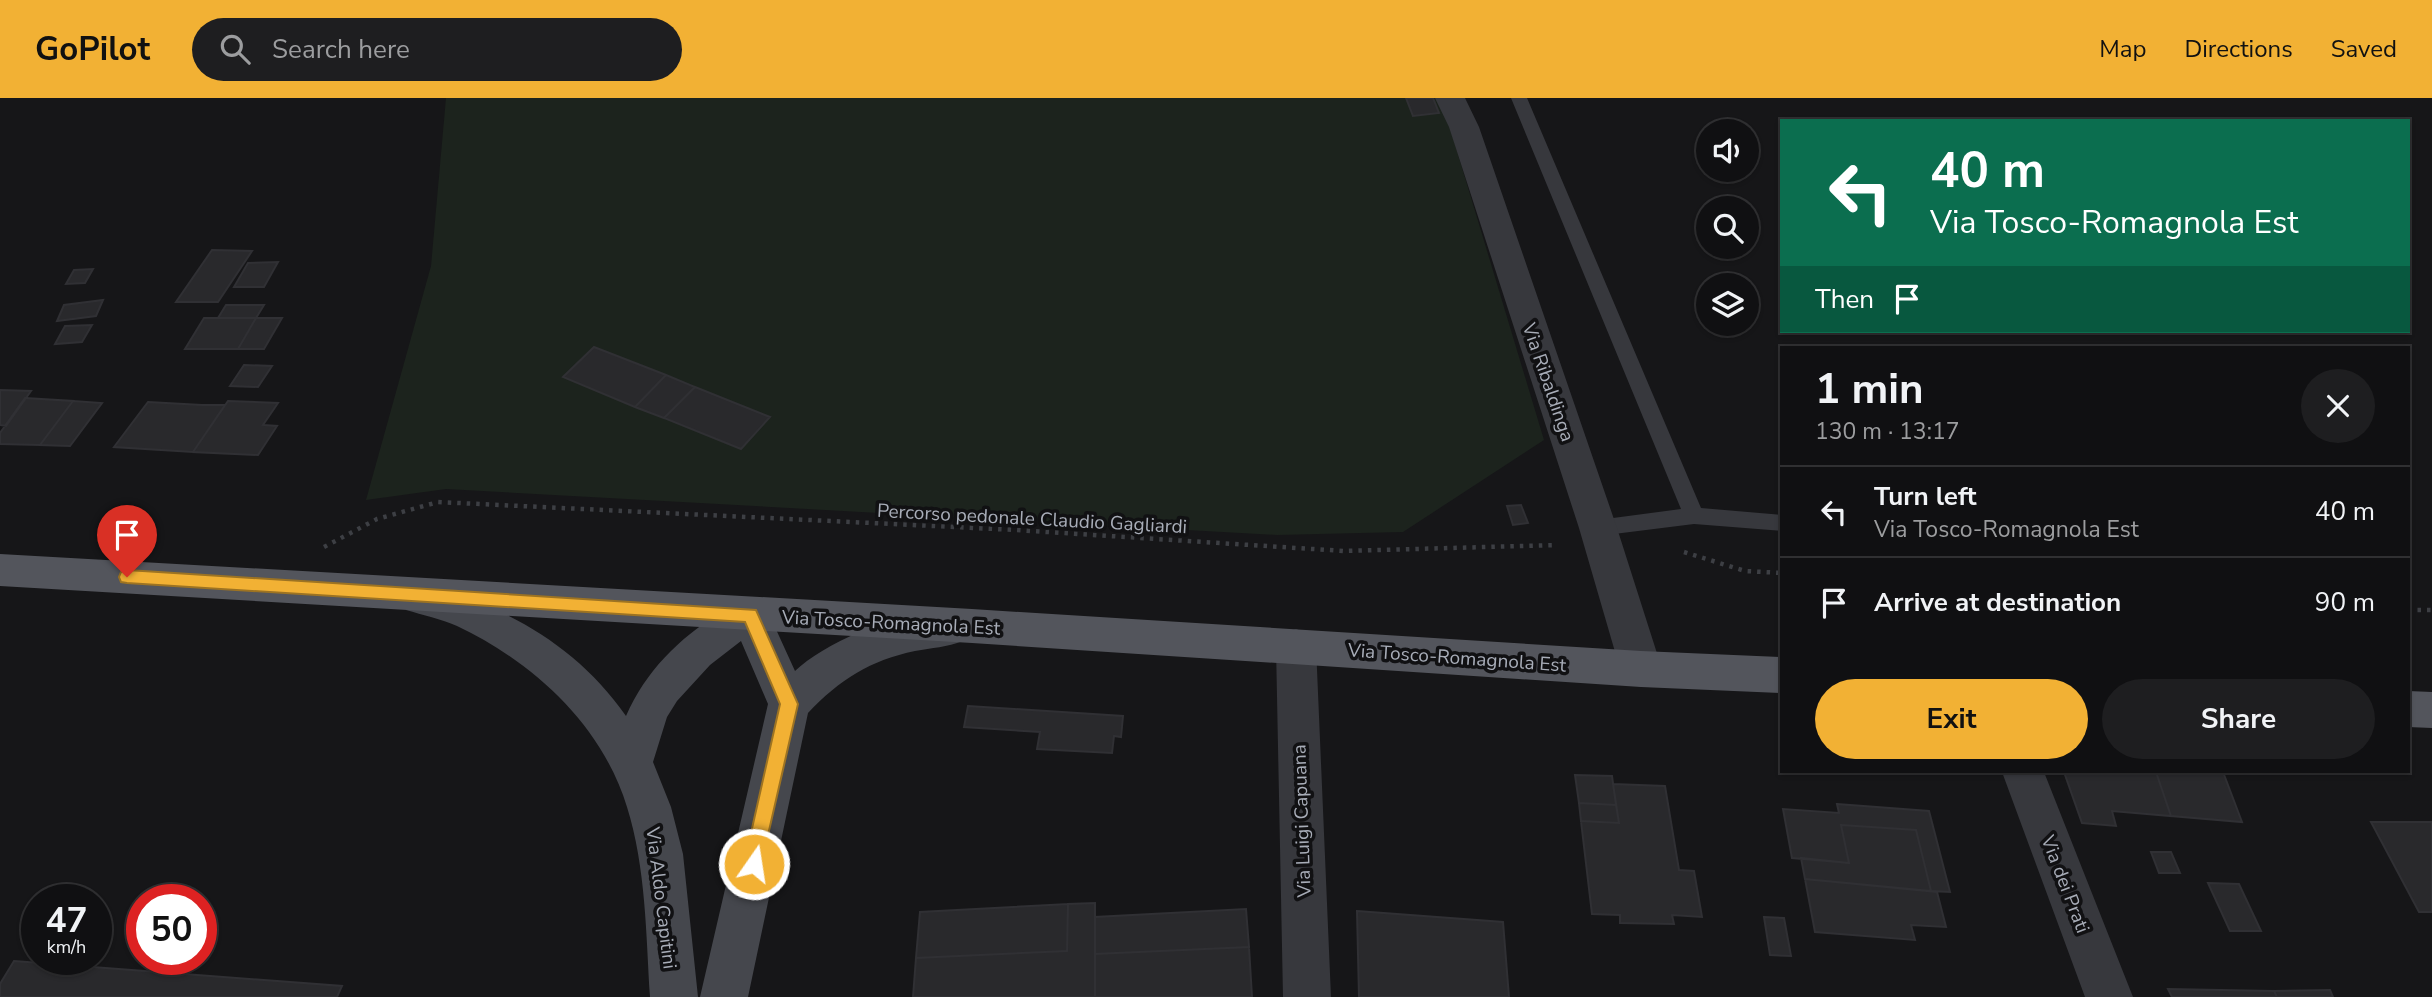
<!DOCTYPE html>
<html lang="en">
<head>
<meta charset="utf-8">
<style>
	body { margin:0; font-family:"Nunito Sans",sans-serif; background:#1e1e20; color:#f1f3f6; height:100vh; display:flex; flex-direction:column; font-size:26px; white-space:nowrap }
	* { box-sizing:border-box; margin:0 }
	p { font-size:23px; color:#9c9d9f }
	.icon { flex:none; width:38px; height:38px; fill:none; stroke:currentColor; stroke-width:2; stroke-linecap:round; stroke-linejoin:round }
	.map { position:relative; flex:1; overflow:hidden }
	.drawer { position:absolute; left:1780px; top:248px; width:630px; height:427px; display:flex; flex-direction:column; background:#101012; border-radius:0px; box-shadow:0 2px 5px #0004,0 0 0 2px #303032 }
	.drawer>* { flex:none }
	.top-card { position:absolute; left:1780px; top:21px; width:630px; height:214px; border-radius:0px; box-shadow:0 2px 5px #0004,0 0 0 2px #303032; background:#0b6e4f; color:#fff; overflow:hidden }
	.tools { position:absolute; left:1696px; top:21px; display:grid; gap:14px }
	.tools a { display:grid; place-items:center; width:63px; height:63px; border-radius:50%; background:#101012; box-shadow:0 2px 5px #0004,0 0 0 2px #303032; font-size:35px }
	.speed { position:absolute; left:21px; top:786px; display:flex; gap:14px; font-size:35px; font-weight:700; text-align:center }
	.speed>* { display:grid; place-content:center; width:91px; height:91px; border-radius:50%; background:#101012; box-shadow:0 2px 5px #0004,0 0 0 2px #303032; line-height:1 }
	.speed small { font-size:18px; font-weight:400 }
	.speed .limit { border:10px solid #d22; background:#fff; color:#111 }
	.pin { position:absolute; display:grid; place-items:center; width:60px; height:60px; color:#fff; margin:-72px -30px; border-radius:50% 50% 50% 0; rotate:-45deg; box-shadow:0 0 7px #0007 }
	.pin .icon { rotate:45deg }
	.me { position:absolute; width:77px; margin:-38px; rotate:13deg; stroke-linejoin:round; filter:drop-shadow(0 0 5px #0008) }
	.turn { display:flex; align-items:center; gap:24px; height:147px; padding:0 35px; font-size:32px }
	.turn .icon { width:91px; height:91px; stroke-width:2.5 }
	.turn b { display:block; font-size:49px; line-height:60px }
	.then { display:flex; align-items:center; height:66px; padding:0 35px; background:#0003; gap:14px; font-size:26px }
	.round { display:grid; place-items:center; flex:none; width:74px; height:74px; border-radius:37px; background:#1e1e20 }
	.headline { display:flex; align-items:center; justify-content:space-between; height:119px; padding:0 35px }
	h1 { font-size:42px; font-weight:700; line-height:52px }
	.button { display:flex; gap:14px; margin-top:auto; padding:14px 35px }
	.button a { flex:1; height:80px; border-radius:42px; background:#f2b134; color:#111; font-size:28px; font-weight:700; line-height:80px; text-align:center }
	.button a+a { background:#1e1e20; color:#f1f3f6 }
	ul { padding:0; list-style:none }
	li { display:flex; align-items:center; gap:21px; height:91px; padding:0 35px; border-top:2px solid #303032 }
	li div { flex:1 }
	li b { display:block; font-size:26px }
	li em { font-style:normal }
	header { display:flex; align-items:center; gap:42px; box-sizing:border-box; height:98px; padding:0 35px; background:#f2b134; color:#111 }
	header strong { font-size:33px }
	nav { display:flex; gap:38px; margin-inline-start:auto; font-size:24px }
	.search { width:490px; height:63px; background:#1e1e20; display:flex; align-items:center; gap:18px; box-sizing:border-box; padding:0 24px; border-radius:38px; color:#9c9d9f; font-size:26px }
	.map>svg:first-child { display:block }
	.green { fill:#1c231d }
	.building { fill:#29292c; stroke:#303034; stroke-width:2 }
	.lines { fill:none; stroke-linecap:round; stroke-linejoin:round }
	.path { stroke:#3d3f44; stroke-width:4.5; stroke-dasharray:3.5 6; stroke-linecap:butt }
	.service { fill:#37383d; fill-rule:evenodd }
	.minor { fill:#37383d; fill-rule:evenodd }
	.secondary { fill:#45474d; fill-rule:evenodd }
	.primary { fill:#53555c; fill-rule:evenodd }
	.route { fill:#f2b134; stroke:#9d7322; stroke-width:2 }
	.labels { text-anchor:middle; stroke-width:7; stroke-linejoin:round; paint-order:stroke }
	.street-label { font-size:19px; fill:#a8adb8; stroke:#111113 }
</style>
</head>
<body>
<header>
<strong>GoPilot</strong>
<div class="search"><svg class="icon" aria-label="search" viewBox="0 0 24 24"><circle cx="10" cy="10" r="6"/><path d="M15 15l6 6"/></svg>Search here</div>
<nav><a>Map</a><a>Directions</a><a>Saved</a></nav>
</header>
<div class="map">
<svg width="2432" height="899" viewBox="0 0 2432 899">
	<rect width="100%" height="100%" fill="#161618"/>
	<path class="green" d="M446 0H1441L1544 342 1403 434 1277 437 446 391 366 402 431 168Z"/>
	<path class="building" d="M1406 0H1433L1439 15 1413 18Z
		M212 152 252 153 218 204H176Z
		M278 164 264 189H234L248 165Z
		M93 171 85 185 66 186 74 172Z
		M103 202 96 218 57 223 64 207Z
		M226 207H264L256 220H218Z
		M204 220H256L238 251H185Z
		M256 220H282L264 251H238Z
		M92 227 82 244 55 246 65 228Z
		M594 249 666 277 635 309 563 279Z
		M244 267 272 268 258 289 230 288Z
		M666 277 695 289 664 320 635 309Z
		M695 289 770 319 741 351 664 320Z
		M0 292 31 293 6 328 0 327Z
		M25 300 73 303 40 347 0 346V335Z
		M73 303 102 305 70 348 40 347Z
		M228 303 278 305 263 327 277 328 258 357 193 354Z
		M148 304 202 307H225L193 354 114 349Z
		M1521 407 1528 425 1513 427 1507 408Z
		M968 608 1123 618 1121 639 1114 638 1112 655 1037 651 1040 634 964 629Z
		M2064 674H2156L2171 718 2112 713 2116 728 2082 725Z
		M2156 674H2223L2242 724 2171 718Z
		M1575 677 1612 678 1616 707 1579 705Z
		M1613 686 1665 688 1679 772 1694 773 1702 819 1672 817 1674 826 1620 825V817L1592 816 1581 723 1619 725Z
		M1579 705 1616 707 1619 725 1581 723Z
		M1837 706 1929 713 1950 794 1931 793 1916 732 1841 727 1849 765 1792 760 1783 711 1839 715Z
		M2371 724H2432V814H2419Z
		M1841 727 1916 732 1931 793 1805 781 1801 760 1849 765Z
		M2151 754H2171L2180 775H2159Z
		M1805 781 1937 794 1946 829 1911 827 1915 842 1815 834Z
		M2208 785 2239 786 2261 833H2230Z
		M1095 805V899H913L916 860 1067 853 1068 806Z
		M1068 806 1067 853 916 860 920 814Z
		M1246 811 1249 849 1095 856V819Z
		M1357 813 1503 824 1509 899H1359Z
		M1764 819 1784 820 1791 858 1770 857Z
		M1249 849 1252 899H1095V856Z
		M14 863 342 888 337 899H0V886Z
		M2168 891 2274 893 2277 899H2172Z
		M2330 892 2333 899H2277L2274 893Z"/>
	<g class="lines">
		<path class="path" d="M324 449 377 421 438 404 1016 432 1344 453 1557 447
			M1684 454 1745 473 1782 475
			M2408 512H2432"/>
		<path class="service" d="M1511 0H1527L1701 410 1782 417V433L1694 426 1598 438 1591 436 1588 430 1591 424 1598 422 1681 411Z"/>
		<path class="minor" d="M1435 0H1465L1479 29 1617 430 1662 571 1656 584 1641 589 1626 584 1620 571 1579 430 1449 29Z
			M1296 531 1310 536 1316 548 1331 899H1283L1276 548 1282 536Z
			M2002 674H2044L2133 899H2085Z"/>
		<path class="secondary" d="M420 484C503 508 575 545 626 618 646 573 678 541 720 515 728 510 739 502 749 501 753 500 760 504 764 505L795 573C829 541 918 503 963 519L969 531 963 543C947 549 932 550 915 553 871 562 839 582 808 615L748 899H700L768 606 741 543 710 567 677 603 667 619 653 664 671 709 683 756 698 899H650C646 836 646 770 627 709 602 627 533 564 457 528 441 521 423 517 406 512L400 500 406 488Z"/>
		<path class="primary" d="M0 456 972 511 1641 553 1782 559V595L1641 589 972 545 0 488Z
			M2408 593 2432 594V630L2408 629Z"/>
	</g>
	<path class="route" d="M127 472 756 512 798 606 760 772 754 775 747 772 744 766 780 606 745 524 127 485 121 484 119 479 121 474Z"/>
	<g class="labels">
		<g class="street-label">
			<text transform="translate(1549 284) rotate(71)" y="7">Via Ribaldinga</text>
			<text transform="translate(1032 420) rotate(3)" y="7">Percorso pedonale Claudio Gagliardi</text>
			<text transform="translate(891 524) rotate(3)" y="7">Via Tosco-Romagnola Est</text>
			<text transform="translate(1457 559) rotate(4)" y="7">Via Tosco-Romagnola Est</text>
			<text transform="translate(1301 723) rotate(-92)" y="7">Via Luigi Capuana</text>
			<text transform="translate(2066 786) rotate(69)" y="7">Via dei Prati</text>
			<text transform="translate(662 800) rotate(83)" y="7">Via Aldo Capitini</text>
		</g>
	</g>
</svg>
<div class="tools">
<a><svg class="icon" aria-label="sound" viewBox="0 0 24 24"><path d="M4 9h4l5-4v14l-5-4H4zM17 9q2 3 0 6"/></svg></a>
<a><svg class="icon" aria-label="search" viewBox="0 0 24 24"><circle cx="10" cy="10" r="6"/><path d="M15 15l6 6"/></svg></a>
<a><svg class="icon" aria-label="layers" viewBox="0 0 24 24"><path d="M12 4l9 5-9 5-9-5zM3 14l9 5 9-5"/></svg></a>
</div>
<div class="speed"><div>47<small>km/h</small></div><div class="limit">50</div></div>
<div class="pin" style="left:127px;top:479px;background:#d93025"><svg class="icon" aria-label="arrive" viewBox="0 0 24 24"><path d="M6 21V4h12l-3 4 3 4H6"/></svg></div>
<svg class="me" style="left:754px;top:766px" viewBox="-20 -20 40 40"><circle r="17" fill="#f2b134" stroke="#fff" stroke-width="3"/><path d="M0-11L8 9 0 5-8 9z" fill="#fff"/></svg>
<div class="top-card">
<div class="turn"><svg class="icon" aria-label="left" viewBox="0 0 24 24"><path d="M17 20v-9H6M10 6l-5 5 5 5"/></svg><div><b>40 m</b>Via Tosco-Romagnola Est</div></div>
<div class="then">Then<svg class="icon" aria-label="arrive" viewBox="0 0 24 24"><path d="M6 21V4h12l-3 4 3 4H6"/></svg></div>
</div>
<section class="drawer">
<div class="headline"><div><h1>1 min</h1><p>130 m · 13:17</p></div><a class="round"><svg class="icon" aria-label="close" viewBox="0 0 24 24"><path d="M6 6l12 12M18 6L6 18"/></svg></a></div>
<ul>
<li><svg class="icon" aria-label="left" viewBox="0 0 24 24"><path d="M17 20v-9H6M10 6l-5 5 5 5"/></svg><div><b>Turn left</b><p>Via Tosco-Romagnola Est</p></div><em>40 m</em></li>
<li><svg class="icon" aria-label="arrive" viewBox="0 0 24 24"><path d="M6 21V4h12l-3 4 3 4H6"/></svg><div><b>Arrive at destination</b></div><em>90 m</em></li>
</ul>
<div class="button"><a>Exit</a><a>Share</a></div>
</section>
</div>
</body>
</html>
